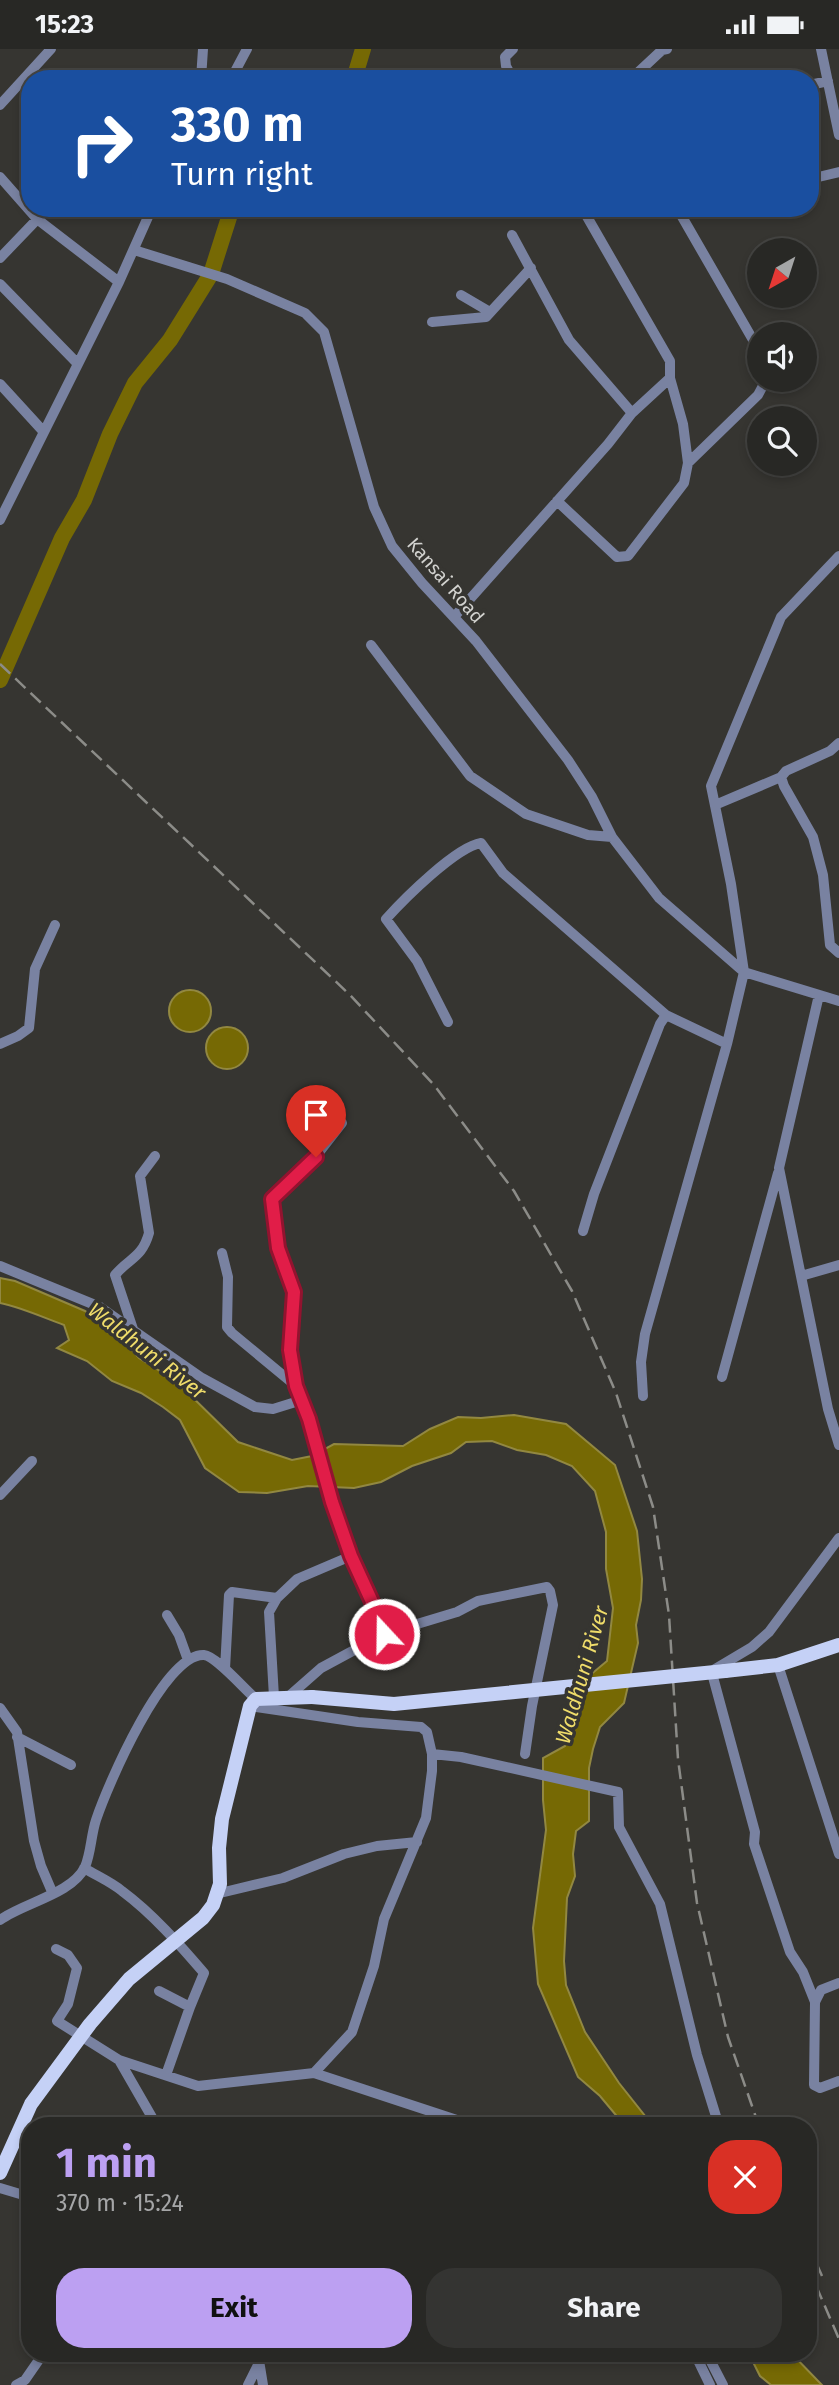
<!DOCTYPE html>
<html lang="en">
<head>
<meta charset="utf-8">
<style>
	body { margin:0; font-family:"Fira Sans",sans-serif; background:#343432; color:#f1f3f6; height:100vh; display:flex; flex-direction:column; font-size:26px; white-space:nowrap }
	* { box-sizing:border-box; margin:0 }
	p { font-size:23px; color:#a5a6a7 }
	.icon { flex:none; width:38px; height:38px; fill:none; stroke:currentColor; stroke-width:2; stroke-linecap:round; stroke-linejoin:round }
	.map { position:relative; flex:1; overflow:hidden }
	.sheet { position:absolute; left:21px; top:2068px; width:796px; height:245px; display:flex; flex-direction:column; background:#282825; border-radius:28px; box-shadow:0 4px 10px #0003,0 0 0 2px #444442 }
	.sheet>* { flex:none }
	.hud { position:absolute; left:21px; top:21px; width:798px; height:147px; border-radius:28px; box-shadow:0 4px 10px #0003,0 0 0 2px #444442; background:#1a4fa0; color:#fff; overflow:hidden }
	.needle { width:46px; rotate:219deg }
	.fabs { position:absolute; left:747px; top:189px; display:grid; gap:14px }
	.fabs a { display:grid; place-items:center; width:70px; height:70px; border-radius:50%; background:#282825; box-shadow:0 4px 10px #0003,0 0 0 2px #444442; font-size:35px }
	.pin { position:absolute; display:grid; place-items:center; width:60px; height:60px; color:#fff; margin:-72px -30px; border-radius:50% 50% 50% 0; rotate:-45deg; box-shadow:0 0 7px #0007 }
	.pin .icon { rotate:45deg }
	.me { position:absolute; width:77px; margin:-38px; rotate:339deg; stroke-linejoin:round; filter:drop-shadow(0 0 5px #0008) }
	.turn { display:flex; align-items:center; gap:24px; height:147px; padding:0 35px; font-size:32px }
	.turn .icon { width:91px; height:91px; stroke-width:2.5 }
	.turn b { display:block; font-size:49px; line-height:60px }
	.round { display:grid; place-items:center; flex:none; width:74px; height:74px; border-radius:28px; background:#343432 }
	.summary { display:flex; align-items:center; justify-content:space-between; height:119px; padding:0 35px }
	h1 { font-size:42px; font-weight:700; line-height:52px; color:#bca0f2 }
	.action { display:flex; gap:14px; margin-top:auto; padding:14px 35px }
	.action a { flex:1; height:80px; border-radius:28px; background:#bca0f2; color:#111; font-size:28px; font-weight:700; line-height:80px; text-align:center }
	.action a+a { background:#343432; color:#f1f3f6 }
	.status { display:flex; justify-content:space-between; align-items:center; height:49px; padding:0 35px; background:#282825; direction:ltr }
	.status svg { height:19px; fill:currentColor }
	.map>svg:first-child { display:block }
	.water { fill:#766904; stroke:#928841; stroke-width:2 }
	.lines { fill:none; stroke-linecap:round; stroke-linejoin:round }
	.river { stroke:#766904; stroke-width:16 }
	.minor { stroke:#7982a1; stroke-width:10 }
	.major { stroke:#c5d1f6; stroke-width:14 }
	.rail { stroke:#8c8c88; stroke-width:2.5; stroke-dasharray:14 7; stroke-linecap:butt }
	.major-bridge { stroke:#c5d1f6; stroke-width:14 }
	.route-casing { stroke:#92132f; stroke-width:18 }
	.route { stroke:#e11d48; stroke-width:12 }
	.labels { text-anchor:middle; stroke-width:7; stroke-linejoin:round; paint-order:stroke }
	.street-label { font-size:19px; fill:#d2d2cf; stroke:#363531 }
	.water-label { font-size:21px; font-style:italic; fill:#efdc6a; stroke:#363531 }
</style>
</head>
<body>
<div class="status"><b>15:23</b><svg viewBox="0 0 49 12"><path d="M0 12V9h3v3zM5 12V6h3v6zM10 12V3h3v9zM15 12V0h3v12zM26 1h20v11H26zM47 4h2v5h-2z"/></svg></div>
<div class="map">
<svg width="839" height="2336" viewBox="0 0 839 2336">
	<rect width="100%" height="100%" fill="#363531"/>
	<path class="water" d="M169 962a21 21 0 1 1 42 0a21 21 0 1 1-42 0Z
		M206 999a21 21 0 1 1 42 0a21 21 0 1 1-42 0Z
		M0 1229 15 1232 85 1262 117 1284 139 1309 176 1332 238 1393 292 1411 312 1407 334 1395 403 1397 430 1380 458 1368 481 1369 514 1366 566 1375 615 1416 637 1482 642 1530 641 1551 636 1576 638 1594 624 1654 600 1678 593 1700 589 1719V1772L576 1782 573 1805 575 1827 567 1849 564 1912 566 1936 585 1983 619 2034 646 2068 657 2077H625L600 2047 578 2028 538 1935 533 1879 546 1781 543 1751V1709L565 1697 583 1632 607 1612 613 1559 606 1520V1483L595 1442 572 1417 546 1406 517 1401 492 1392 466 1393 451 1404 412 1417 381 1433 354 1439 308 1437 267 1444 239 1443 205 1419 180 1371 163 1358 141 1344 112 1332 87 1312 57 1299 69 1291 64 1276C42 1268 23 1259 0 1254Z
		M749 2305H792L822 2336H771L760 2327Z"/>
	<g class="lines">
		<path class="river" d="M354 30 363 0
			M0 631 62 489 84 451 110 385 135 334 170 291 211 225 232 159"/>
		<path class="minor" d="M513 0 505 8 506 17 513 30
			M821 0 839 86
			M201 30 203 0
			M231 30 247 0
			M631 30 662 1 667 0
			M810 36 828 32
			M0 56 51 0
			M0 128 37 170 119 233
			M810 130 839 123
			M677 159 760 303
			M512 186 569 291 632 364
			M134 201 227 230 305 264 324 283 374 458 392 497 422 534 476 592 568 711 592 748 612 788 659 849 744 923 839 952
			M0 209 48 159
			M0 235 77 314
			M461 246 490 263
			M432 273 486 268 531 219
			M0 335 43 382
			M688 414 758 346 766 331
			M557 452 617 508 628 507 684 434 688 414 683 375 670 329V312L582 159
			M0 471 119 233 152 159
			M454 568 608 395 632 364 670 329
			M371 596 470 727 526 765 588 786 612 788
			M781 728 784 737 813 788 823 826 830 896 839 904
			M715 756 781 728 786 722 830 702 839 694
			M819 946 779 1119 828 1360 839 1396
			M448 973 417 912 386 870C404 850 456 798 481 794L503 824 666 966 727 995
			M0 995 18 987 29 979 35 920 55 876
			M583 1182 594 1145 660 975 666 966
			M222 1204 228 1228 227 1278 232 1284 296 1337
			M0 1217 100 1258 202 1329 255 1358 273 1360 302 1351
			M801 1227 839 1216
			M133 1280 115 1226C129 1209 142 1209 149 1184L140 1127 155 1107
			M722 1328 778 1124
			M643 1347 641 1313 645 1285 727 995 744 923 731 835 711 737 781 568 839 507
			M0 1446 32 1412
			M839 1489 769 1583 752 1598 715 1620 713 1628 755 1783 754 1795 790 1903 803 1923 815 1953 814 2036 820 2039 839 2032
			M167 1566 179 1586 188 1611
			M384 1585 457 1563 478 1552 547 1538 550 1542 553 1556 532 1657 525 1705
			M778 1616 839 1805
			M225 1620 229 1546 232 1543 277 1549 297 1530 351 1507
			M274 1648 269 1563 277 1549
			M288 1648 321 1619 384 1585V1579L351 1507 332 1453 309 1370 296 1337 290 1301 294 1243 278 1199 272 1154 275 1145 310 1115 342 1074
			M250 1657 358 1673 421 1678 427 1683 432 1705V1722L426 1769 384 1870 374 1917 352 1983 314 2024
			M0 1659 17 1683 34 1792 41 1817 53 1845
			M17 1688 71 1716
			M432 1705 461 1708 618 1743 619 1778 660 1855 697 2006 719 2077
			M84 1819C97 1827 111 1833 122 1842 153 1865 179 1895 204 1924L190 1958
			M216 1845 283 1829 344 1805 377 1797 417 1793
			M0 1871C23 1854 72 1845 85 1818 91 1804 91 1786 96 1771 107 1738 164 1604 204 1606 216 1607 244 1640 256 1650
			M56 1900 68 1906 77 1919 68 1955 57 1972 119 2011 198 2037 314 2024 475 2077
			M159 1942 190 1958 166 2026
			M815 1953 821 1941 839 1934
			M119 2011 157 2077
			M0 2139 30 2148
			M258 2305 263 2336
			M695 2305 710 2336
			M707 2305 723 2336
			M16 2336 25 2331 43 2305
			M248 2336 259 2314"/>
		<path class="major" d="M725 1622 778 1616 839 1596
			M0 2124 31 2055 90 1975 129 1930 203 1869 213 1856 220 1835 219 1799 222 1770 250 1657 256 1650 312 1648"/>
		<path class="rail" d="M0 615 350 946 434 1036 514 1142 572 1242 616 1344 653 1458 669 1566 678 1710 697 1854 728 1988 759 2077
			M808 2195 822 2227
			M808 2218 839 2290"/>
		<path class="major-bridge" d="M312 1648 394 1655 725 1622"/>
	</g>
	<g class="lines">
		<defs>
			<path id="route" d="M316 1108 272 1150 278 1199 294 1243 290 1301 296 1337 309 1370 332 1453 351 1507 384 1579V1585"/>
		</defs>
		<use href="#route" class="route-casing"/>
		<use href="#route" class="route"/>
	</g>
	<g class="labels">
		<g class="street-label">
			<text transform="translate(446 531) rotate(49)" y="7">Kansai Road</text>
		</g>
		<g class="water-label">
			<text transform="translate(147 1302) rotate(38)" y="7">Waldhuni River</text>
			<text transform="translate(582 1626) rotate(-74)" y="7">Waldhuni River</text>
		</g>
	</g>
</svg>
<div class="fabs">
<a><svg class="needle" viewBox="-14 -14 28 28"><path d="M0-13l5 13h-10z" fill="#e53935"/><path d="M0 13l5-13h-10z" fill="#a5a6a7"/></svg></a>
<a><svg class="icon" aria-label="sound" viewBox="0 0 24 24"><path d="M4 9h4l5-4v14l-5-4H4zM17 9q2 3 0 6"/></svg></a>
<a><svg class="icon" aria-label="search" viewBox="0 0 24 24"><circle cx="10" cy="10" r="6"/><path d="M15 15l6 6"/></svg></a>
</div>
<div class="pin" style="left:316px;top:1108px;background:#d93025"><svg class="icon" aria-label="arrive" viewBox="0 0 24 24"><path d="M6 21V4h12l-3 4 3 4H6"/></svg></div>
<svg class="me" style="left:384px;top:1585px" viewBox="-20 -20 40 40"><circle r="17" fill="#e11d48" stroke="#fff" stroke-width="3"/><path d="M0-11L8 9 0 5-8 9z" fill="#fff"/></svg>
<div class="hud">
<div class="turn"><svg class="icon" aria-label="right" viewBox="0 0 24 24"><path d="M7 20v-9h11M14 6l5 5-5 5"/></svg><div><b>330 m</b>Turn right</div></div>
</div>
<section class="sheet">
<div class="summary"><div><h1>1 min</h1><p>370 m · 15:24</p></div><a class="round" style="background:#d93025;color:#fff"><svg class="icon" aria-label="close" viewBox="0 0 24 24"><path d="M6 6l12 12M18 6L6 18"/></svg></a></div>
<div class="action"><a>Exit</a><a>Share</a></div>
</section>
</div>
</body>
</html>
